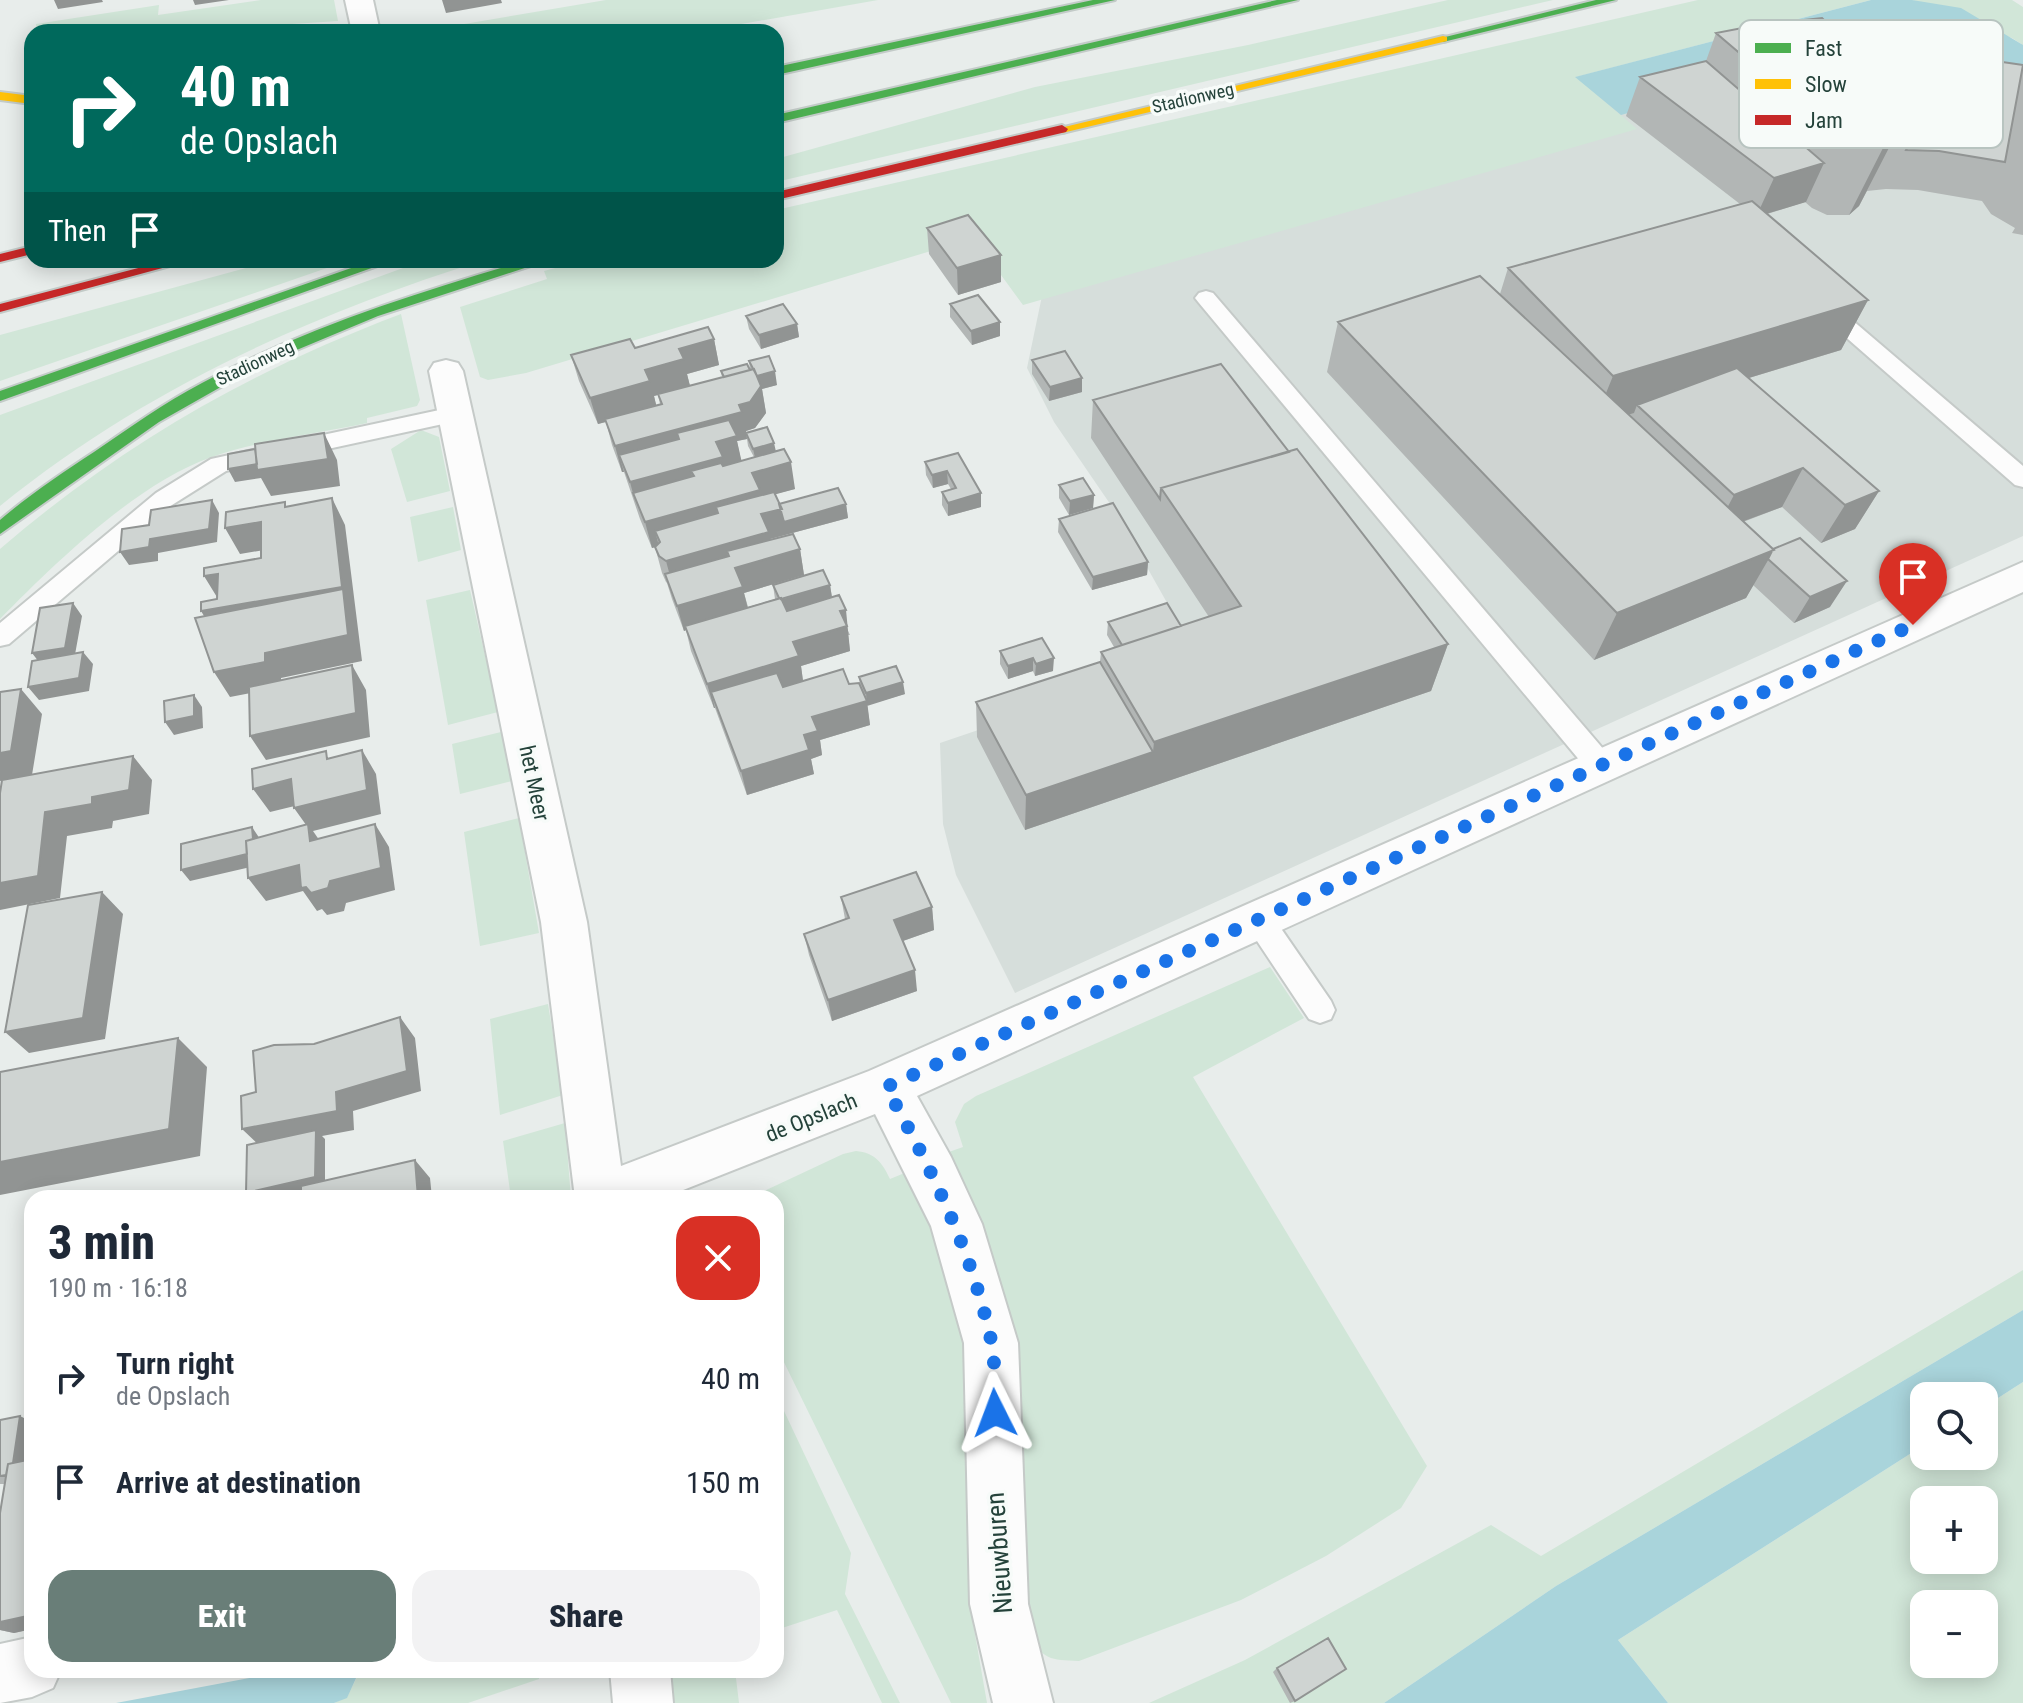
<!DOCTYPE html>
<html lang="en">
<head>
<meta charset="utf-8">
<style>
	body { margin:0; font-family:"Roboto Condensed",sans-serif; background:#f2f2f3; color:#1f2937; height:100vh; display:flex; flex-direction:column; font-size:30px; white-space:nowrap }
	* { box-sizing:border-box; margin:0 }
	p { font-size:26px; color:#747a83 }
	.icon { flex:none; width:44px; height:44px; fill:none; stroke:currentColor; stroke-width:2; stroke-linecap:round; stroke-linejoin:round }
	.map { position:relative; flex:1; overflow:hidden }
	.side { position:absolute; left:24px; top:1190px; width:760px; height:488px; display:flex; flex-direction:column; background:#fff; border-radius:24px; box-shadow:0 4px 20px #0003 }
	.side>* { flex:none }
	.top-card { position:absolute; left:24px; top:24px; width:760px; height:244px; border-radius:24px; box-shadow:0 4px 20px #0003; background:#00695c; color:#fff; overflow:hidden }
	.controls { position:absolute; left:1910px; top:1382px; display:grid; gap:16px }
	.controls a { display:grid; place-items:center; width:88px; height:88px; border-radius:16px; background:#fff; box-shadow:0 4px 20px #0003; font-size:40px }
	.pin { position:absolute; display:grid; place-items:center; width:68px; height:68px; color:#fff; margin:-82px -34px; border-radius:50% 50% 50% 0; rotate:-45deg; box-shadow:0 0 8px #0007 }
	.pin .icon { rotate:45deg }
	.me { position:absolute; width:88px; margin:-44px; rotate:357deg; stroke-linejoin:round; filter:drop-shadow(0 0 6px #0008) }
	.turn { display:flex; align-items:center; gap:28px; height:168px; padding:0 24px; font-size:36px }
	.turn .icon { width:104px; height:104px; stroke-width:2.5 }
	.turn b { display:block; font-size:56px; line-height:68px }
	.then { display:flex; align-items:center; height:76px; padding:0 24px; background:#0003; gap:16px; font-size:30px }
	.round { display:grid; place-items:center; flex:none; width:84px; height:84px; border-radius:24px; background:#f2f2f3 }
	.headline { display:flex; align-items:center; justify-content:space-between; height:136px; padding:0 24px }
	h1 { font-size:48px; font-weight:800; line-height:60px }
	.button { display:flex; gap:16px; margin-top:auto; padding:16px 24px }
	.button a { flex:1; height:92px; border-radius:24px; background:#697e78; color:#fff; font-size:32px; font-weight:800; line-height:92px; text-align:center }
	.button a+a { background:#f2f2f3; color:#1f2937 }
	ul { padding:0; list-style:none }
	li { display:flex; align-items:center; gap:24px; height:104px; padding:0 24px }
	li div { flex:1 }
	li b { display:block; font-size:30px }
	li em { font-style:normal }
	.map>svg:first-child { display:block }
	.built { fill:#d6dedb }
	.green { fill:#d1e6d8; fill-rule:evenodd }
	.water { fill:#a9d4db }
	.lines { fill:none; stroke-linecap:round; stroke-linejoin:round }
	.lane-casing { stroke:#c5cac8; stroke-width:4 }
	.street-casing { stroke:#c5cac8; stroke-width:4 }
	.fast-casing { stroke:#c3cbc8; stroke-width:4 }
	.slow-casing { stroke:#c3cbc8; stroke-width:4 }
	.jam-casing { stroke:#c3cbc8; stroke-width:4 }
	.lane { fill:#fcfcfc; fill-rule:evenodd }
	.street { fill:#fcfcfc; fill-rule:evenodd }
	.fast { fill:#4caf50; fill-rule:evenodd }
	.slow { fill:#ffc107; fill-rule:evenodd }
	.jam { fill:#c62828; fill-rule:evenodd }
	.wall { fill:#b2b6b5; fill-rule:evenodd }
	.shaded-wall { fill:#919493 }
	.building { fill:#cfd4d2; stroke:#919493; stroke-width:2 }
	.route { stroke:#1a73e8; stroke-width:14; stroke-dasharray:0 25.2 }
	.labels { text-anchor:middle; stroke-width:7; stroke-linejoin:round; paint-order:stroke }
	.far-street-label { font-size:18px; fill:#24423a; stroke:#f7fbf9 }
	.street-label { font-size:22px; fill:#24423a; stroke:#f7fbf9 }
	.near-street-label { font-size:26px; fill:#24423a; stroke:#f7fbf9 }
	.key { fill:#f7fbf9; stroke:#b8c4c0; stroke-width:2 }
	.key-label { font-size:22px; fill:#24423a }
</style>
</head>
<body>
<div class="map">
<svg width="2023" height="1703" viewBox="0 0 2023 1703">
	<rect width="100%" height="100%" fill="#e8edeb"/>
	<path class="built" d="M2023 44V536L1015 993 956 875 943 824 940 743 1197 656 1117 514 1054 422 1027 368 1048 267 1584 79Z"/>
	<path class="green" d="M261 0H334L338 21 173 32H36V24L159 5 158 15Z
		M606 0H878L696 32 423 31Z
		M1448 0H1553L776 182V159L1035 87 1248 45Z
		M1698 0H1871L1576 77 1637 129 1023 305 974 238 526 373 488 380 480 377 460 307 547 279 544 271 585 260H776V210Z
		M1912 0H2012L2023 7V45L2012 38Z
		M275 260H350L0 381V335Z
		M425 260H484C308 316 144 389 0 506V415Z
		M401 314 420 400 417 406 367 418V423C320 433 256 441 212 457 137 483 55 563 0 619V549C122 444 250 371 401 314Z
		M421 430 439 437 450 491 407 502 391 449Z
		M453 507 461 550 418 562 410 517Z
		M470 590 498 712 448 725 426 600Z
		M501 732 512 781 460 794 452 744Z
		M519 818 539 933 480 946 464 832Z
		M1270 967 1304 1018 1193 1077 1427 1466 1401 1508 1326 1556 1241 1600 1079 1661C1050 1660 1043 1660 1028 1633L946 1153 963 1147 955 1122 964 1104 976 1096Z
		M548 1004 563 1095 500 1115 490 1019Z
		M565 1123 571 1198H511L503 1141Z
		M856 1151C875 1153 882 1162 890 1179L907 1172 939 1245 968 1357 973 1623 987 1703H951L776 1346V1198H749L843 1154Z
		M2023 1270V1310L1556 1586 1384 1703H1149L1245 1660 1491 1525 1541 1556Z
		M2023 1382V1703H1668L1618 1640 1924 1445V1456H1984V1407ZM1924 1500H1984V1560H1924ZM1924 1604H1984V1664H1924Z
		M776 1394 851 1553 845 1594 900 1703H882L837 1610 776 1630Z
		M355 1670H539V1679L468 1703H334L347 1697 358 1675Z
		M670 1670H735L739 1703H673Z"/>
	<path class="water" d="M1871 0H1912L1961 8 2023 45V105L1688 96 1621 115 1575 77Z
		M2023 1310V1382L1984 1407V1396H1924V1445L1618 1640 1668 1703H1384L1556 1586Z
		M292 1670H355L358 1674 347 1698 334 1703H116Z"/>
	<g class="lines">
		<defs>
			<path id="lane" d="M1206 291 1213 293 1611 758 1614 766 1611 774 1601 777 1591 774 1199 303 1195 298 1199 293Z
				M1824 300 1831 302 2023 466V487L2015 485 1817 312 1813 307 1817 302Z
				M458 406 466 409 469 414 466 419 226 471 172 505 9 644 0 646V623L156 493 211 459Z
				M1259 908 1269 911 1331 1001 1335 1010 1331 1019 1320 1023 1309 1019 1249 929 1245 920 1249 911Z"/>
			<path id="street" d="M345 0H373L380 32H352Z
				M446 360 458 363 463 371 587 922 621 1166 869 1071 2023 562V592L917 1096 951 1157 982 1224 1018 1343 1028 1604 1053 1703H993L970 1604 964 1343 931 1226 875 1114 663 1198H575L541 922 429 371 434 363Z
				M32 1637V1670H61L53 1688 32 1697 0 1703V1644Z
				M610 1670H670L673 1703H613Z"/>
			<path id="fast" d="M1093 0H1115L776 75V67Z
				M1277 0H1298L776 123V115Z
				M1596 0H1616L1443 42 1437 39Z
				M374 260H394L0 401V391Z
				M528 260H549L378 316 256 367 159 422 0 534V520C29 495 62 473 94 452 129 428 164 403 202 383 305 328 416 293 528 260Z"/>
			<path id="slow" d="M1443 36 1447 37V41L1062 133 1056 129Z
				M0 92 32 96V104L0 100Z"/>
			<path id="jam" d="M1062 125 1068 129 1066 132 776 200V192Z
				M32 246V254L0 262V254Z
				M169 260H192L0 312V304Z"/>
		</defs>
		<use href="#lane" class="lane-casing"/>
		<use href="#street" class="street-casing"/>
		<use href="#fast" class="fast-casing"/>
		<use href="#slow" class="slow-casing"/>
		<use href="#jam" class="jam-casing"/>
		<use href="#lane" class="lane"/>
		<use href="#street" class="street"/>
		<use href="#fast" class="fast"/>
		<use href="#slow" class="slow"/>
		<use href="#jam" class="jam"/>
	</g>
	<path class="wall" d="M1716 33 1848 45 2023 65V235L2012 233 2015 228 1991 214 1982 201 1918 190 1886 189 1867 191 1859 206 1849 215H1827L1812 208 1805 202 1767 214 1868 300 1841 350 1749 378 1879 491 1855 529 1821 543 1782 507 1743 522 1830 607 1794 623 1753 585 1746 598 1594 660 1327 372 1338 322 1500 294 1508 268 1740 204 1626 116 1640 77 1706 61Z
		M927 228 1001 282 958 295 929 254Z
		M950 304 1000 336 972 345 950 317Z
		M746 316 797 324 799 337 761 349 749 329Z
		M714 339 719 365 687 374 690 386 722 378 721 371 750 370 749 361 777 385 762 389 766 413 755 428 746 431V432L776 451 795 489 775 494 779 504H846L848 518 770 539 800 549 804 575 744 593 748 607 775 599 773 585H830L832 597 850 635H848L850 651 801 666 803 681 860 686 859 677 905 694 867 705 870 725 820 740 822 755 811 759 814 774 747 795 715 708H714L691 651 686 630 684 631 672 599 667 583 666 582 662 573 655 547 652 548 640 519 624 472H622L612 445 606 422 598 424 579 381 571 355 635 348ZM658 395 660 404 656 406 654 396ZM747 439 748 446 754 457 741 461 737 441Z
		M1032 360 1082 378V392L1049 401 1032 374Z
		M1093 400 1289 452 1448 644 1431 691 1025 830 977 737 976 702 1100 662 1101 652 1114 647 1107 635 1108 622 1181 626 1209 617 1091 438Z
		M958 453 981 493V507L948 516 942 505V492L951 489 948 484 933 488 926 475 925 462Z
		M1059 485 1094 495 1093 508 1069 515 1059 498Z
		M1059 519 1148 562 1147 575 1092 590 1058 532Z
		M1042 638 1053 671 1035 676 1033 671 1008 679 1000 664V651Z
		M841 897 932 907 934 930 903 941 917 991 832 1021 809 955 804 934 845 919Z
		M0 1420 32 1422V1436L29 1460 32 1459V1629L14 1633 0 1630V1513L5 1484H0Z
		M1277 1668 1295 1701 1290 1703 1273 1672Z"/>
	<path class="shaded-wall" d="M54 0H102L103 2 58 9Z
		M193 0H229L195 5Z
		M442 0H501L502 3 446 13Z
		M1893 140 1859 206 1849 215 1883 148Z
		M1824 163 1806 202 1756 217 1774 178Z
		M1001 255V282L958 295 957 268Z
		M1868 300 1841 350 1643 410 1637 405 1634 413 1593 425 1613 376Z
		M1000 322V336L972 345 971 331Z
		M797 324 799 337 761 349 759 335Z
		M714 339 719 365 687 374 690 386 654 396 657 408 598 424 590 398 645 370 679 349Z
		M775 371 777 385 762 389 766 413 755 428 746 431 747 439 737 441 742 463 725 467 728 484 697 492 691 471 696 492 640 508 633 493 637 509 630 482 719 458 717 447 683 456 677 433 682 456 625 471 619 455 624 472H622L615 446 741 412 739 405 750 402 754 396 731 402 729 388 755 382 757 392 759 390 756 376Z
		M1082 378V392L1049 401 1050 387Z
		M324 433 337 460 340 486 271 496 261 478 235 482 228 469Z
		M774 443 777 456 756 462 753 449Z
		M791 462 795 489 762 498 764 514 782 509 784 522 846 504 848 518 770 539 773 557 800 549 804 575 744 593 749 613 687 630 685 626 686 630 684 631 677 606 739 588 735 569 732 570 727 551 731 570 673 587 666 561 765 533 762 517 721 528 716 507 720 528 660 545 655 531 659 546 652 548 645 522 755 491 752 473Z
		M1803 468 1782 507 1725 528 1716 529 1734 495Z
		M947 471 948 484 933 488 932 475Z
		M1879 491 1855 529 1821 543 1845 505Z
		M981 493V507L948 516V503Z
		M1094 495 1093 508 1069 515 1070 501Z
		M332 498 345 525 362 661 281 678V687L230 697 214 672 265 653 217 637 201 611 342 587Z
		M212 500 219 513 217 542 158 553V561L129 565 120 552 150 539Z
		M261 522 276 548 240 554 225 528Z
		M1774 550 1746 598 1594 660 1617 613Z
		M1148 562 1147 575 1092 590 1093 577Z
		M218 574 220 602 204 576Z
		M1847 581 1830 607 1794 623 1810 597Z
		M830 585 832 598 782 613 780 600Z
		M73 603 82 616 74 660 42 666 32 653Z
		M846 610 850 651 801 666 803 681 717 707 711 692 715 708H714L707 684 793 642 840 611Z
		M1448 644 1431 691 1025 830 1026 795 1153 752 1154 742Z
		M83 652 93 664 89 691 39 700 28 687Z
		M1033 658V671L1008 679V666Z
		M1054 658 1053 671 1035 676 1036 664Z
		M352 665 366 690 370 737 266 760 250 736Z
		M903 682 905 694 867 706 866 693Z
		M21 689 42 714 32 775 0 781V753Z
		M194 695 202 707 203 728 174 735 165 722Z
		M867 701 870 725 820 740 822 755 811 759 814 774 747 795 741 771 804 735 812 717Z
		M362 750 376 774 381 814 313 831 324 847 310 841 309 829 294 808Z
		M133 756 152 780 149 814 113 821 112 828 67 836 60 898 0 910V883L45 812 92 797Z
		M291 779 307 803 270 812 253 789Z
		M375 824 389 847 395 890 346 903 344 911 327 915 322 909 317 911 303 891 266 901 248 878 299 865 330 881Z
		M252 827 260 839 263 864 190 881 181 870Z
		M102 892 123 914 105 1039 29 1053 5 1032Z
		M932 907 934 930 897 943 894 920Z
		M915 970 917 991 832 1021 828 1000Z
		M400 1017 415 1038 421 1091 353 1111 354 1130 322 1136 325 1139V1186L273 1198H251L246 1193 262 1148 242 1129 336 1092Z
		M178 1038 207 1067 200 1156 0 1195V1162Z
		M415 1160 430 1178 432 1198H418Z
		M20 1416 32 1422V1436L26 1479 12 1474Z
		M32 1615V1629L14 1633 0 1630V1622Z"/>
	<path class="building" d="M1822 18 1921 123 1885 126 1893 140 1883 148H1860L1844 142 1716 33 1758 25Z
		M1848 45 1893 46 2023 65 2005 162 1939 151 1906 150 1921 123Z
		M1706 61 1824 163 1774 178 1640 77Z
		M1752 201 1868 300 1613 376 1508 268Z
		M968 215 1001 255 957 268 927 228Z
		M1480 276 1774 550 1617 613 1338 322Z
		M978 295 1000 322 971 331 950 304Z
		M783 304 797 324 759 335 746 316Z
		M708 327 714 339 679 349 684 359 645 370 650 381 590 398 571 355 630 339 635 348Z
		M1065 351 1082 378 1050 387 1032 360Z
		M769 356 775 371 757 376 749 361Z
		M747 364 750 370 724 377 721 371Z
		M1221 364 1289 452 1161 488 1160 499 1093 400Z
		M1737 368 1879 491 1845 505 1803 468 1734 495 1637 405Z
		M754 369 761 386 750 402 739 405 742 412 615 446 605 419 662 404 658 394Z
		M729 420 737 436 716 442 723 457 630 482 619 455 679 439 677 433Z
		M767 427 774 443 753 449 746 433Z
		M324 433 328 459 257 470 255 444Z
		M255 449 257 464 228 469V454Z
		M784 449 791 462 752 473 760 490 645 522 633 493 694 476 691 471 721 463 723 466Z
		M1297 449 1448 644 1154 742 1101 652 1241 606 1161 488Z
		M958 453 981 493 948 503 942 492 956 488 947 471 932 475 925 462Z
		M1083 478 1094 495 1070 501 1059 485Z
		M838 488 846 504 784 522 779 504Z
		M774 492 782 509 761 514 769 532 666 561 659 556 655 547 660 542 655 531 718 513 716 507Z
		M332 498 342 587 201 611V602L217 599 218 574 204 576V568L261 558V522L225 528 226 512 285 502V507Z
		M212 500 209 529 150 539 149 547 120 552 122 529 149 525 151 510Z
		M1113 503 1148 562 1093 577 1059 519Z
		M793 534 800 549 735 568 743 587 677 606 665 574 729 556 727 551Z
		M1800 538 1847 581 1810 597 1768 559 1773 549Z
		M823 570 830 585 781 599V598H779L773 585Z
		M343 589 348 635 265 653V662L214 672 195 618Z
		M839 595 846 610 840 611 847 626 793 642 799 656 707 684 685 626 781 598 787 611Z
		M73 603 65 648 32 653 40 608Z
		M1167 603 1181 626 1122 645 1108 622Z
		M1042 638 1054 658 1036 664 1033 658 1008 666 1000 651Z
		M83 652 79 678 28 687 32 661Z
		M1100 662 1153 752 1026 795 976 702Z
		M352 665 356 713 250 736 249 687Z
		M896 666 903 682 866 693 859 677Z
		M843 669 849 684 859 683 867 701 812 717 818 731 804 735 809 750 741 771 711 692 777 673 783 687Z
		M21 689 11 751 0 753V692Z
		M194 695V716L165 722 164 701Z
		M362 750 367 790 294 808 291 779 253 789 252 769 326 751 327 759Z
		M133 756 129 790 92 797V804L45 812 38 876 0 883V793L2 780Z
		M308 824 310 841 375 824 381 868 330 881 328 888 311 893 306 887 301 888 299 865 248 878 246 841Z
		M252 827 253 839 246 841 247 854 181 870V844Z
		M916 872 932 907 894 920 915 970 828 1000 804 934 849 918 841 897Z
		M102 892 83 1018 5 1032 28 905Z
		M400 1017 407 1071 336 1092 337 1111 242 1129 241 1096 256 1092 253 1051 274 1045 314 1044Z
		M178 1038 169 1129 0 1162V1072Z
		M316 1130 315 1177 246 1193 247 1145Z
		M415 1160 418 1198H301V1186Z
		M20 1416 13 1463 8 1464 6 1475 0 1476V1420Z
		M32 1459V1615L0 1622V1513L8 1464Z
		M1328 1638 1346 1669 1295 1701 1277 1668Z"/>
	<g class="lines">
		<path class="route" d="M995 1413C994 1390 996 1363 991 1340 971 1249 931 1168 886 1087L1913 625"/>
	</g>
	<g class="labels">
		<g class="far-street-label">
			<text transform="translate(1193 98) rotate(-13)" y="6">Stadionweg</text>
			<text transform="translate(255 363) rotate(-25)" y="6">Stadionweg</text>
		</g>
		<g class="street-label">
			<text transform="translate(535 783) rotate(78)" y="8">het Meer</text>
			<text transform="translate(811 1117) rotate(-22)" y="8">de Opslach</text>
		</g>
		<g class="near-street-label">
			<text transform="translate(999 1553) rotate(-94)" y="9">Nieuwburen</text>
		</g>
	</g>
	<rect x="1739" y="20" width="264" height="128" rx="12" class="key"/>
	<rect x="1755" y="43" width="36" height="10" fill="#4caf50"/>
	<rect x="1755" y="79" width="36" height="10" fill="#ffc107"/>
	<rect x="1755" y="115" width="36" height="10" fill="#c62828"/>
	<g class="key-label">
		<text x="1805" y="56">Fast</text>
		<text x="1805" y="92">Slow</text>
		<text x="1805" y="128">Jam</text>
	</g>
</svg>
<div class="controls">
<a><svg class="icon" aria-label="search" viewBox="0 0 24 24"><circle cx="10" cy="10" r="6"/><path d="M15 15l6 6"/></svg></a>
<a>+</a>
<a>−</a>
</div>
<div class="pin" style="left:1913px;top:625px;background:#d93025"><svg class="icon" aria-label="arrive" viewBox="0 0 24 24"><path d="M6 21V4h12l-3 4 3 4H6"/></svg></div>
<svg class="me" style="left:995px;top:1413px" viewBox="-20 -20 40 40"><path d="M0-17L14 15 0 8-14 15z" fill="#1a73e8" stroke="#fff" stroke-width="4"/></svg>
<div class="top-card">
<div class="turn"><svg class="icon" aria-label="right" viewBox="0 0 24 24"><path d="M7 20v-9h11M14 6l5 5-5 5"/></svg><div><b>40 m</b>de Opslach</div></div>
<div class="then">Then<svg class="icon" aria-label="arrive" viewBox="0 0 24 24"><path d="M6 21V4h12l-3 4 3 4H6"/></svg></div>
</div>
<section class="side">
<div class="headline"><div><h1>3 min</h1><p>190 m · 16:18</p></div><a class="round" style="background:#d93025;color:#fff"><svg class="icon" aria-label="close" viewBox="0 0 24 24"><path d="M6 6l12 12M18 6L6 18"/></svg></a></div>
<ul>
<li><svg class="icon" aria-label="right" viewBox="0 0 24 24"><path d="M7 20v-9h11M14 6l5 5-5 5"/></svg><div><b>Turn right</b><p>de Opslach</p></div><em>40 m</em></li>
<li><svg class="icon" aria-label="arrive" viewBox="0 0 24 24"><path d="M6 21V4h12l-3 4 3 4H6"/></svg><div><b>Arrive at destination</b></div><em>150 m</em></li>
</ul>
<div class="button"><a>Exit</a><a>Share</a></div>
</section>
</div>
</body>
</html>
